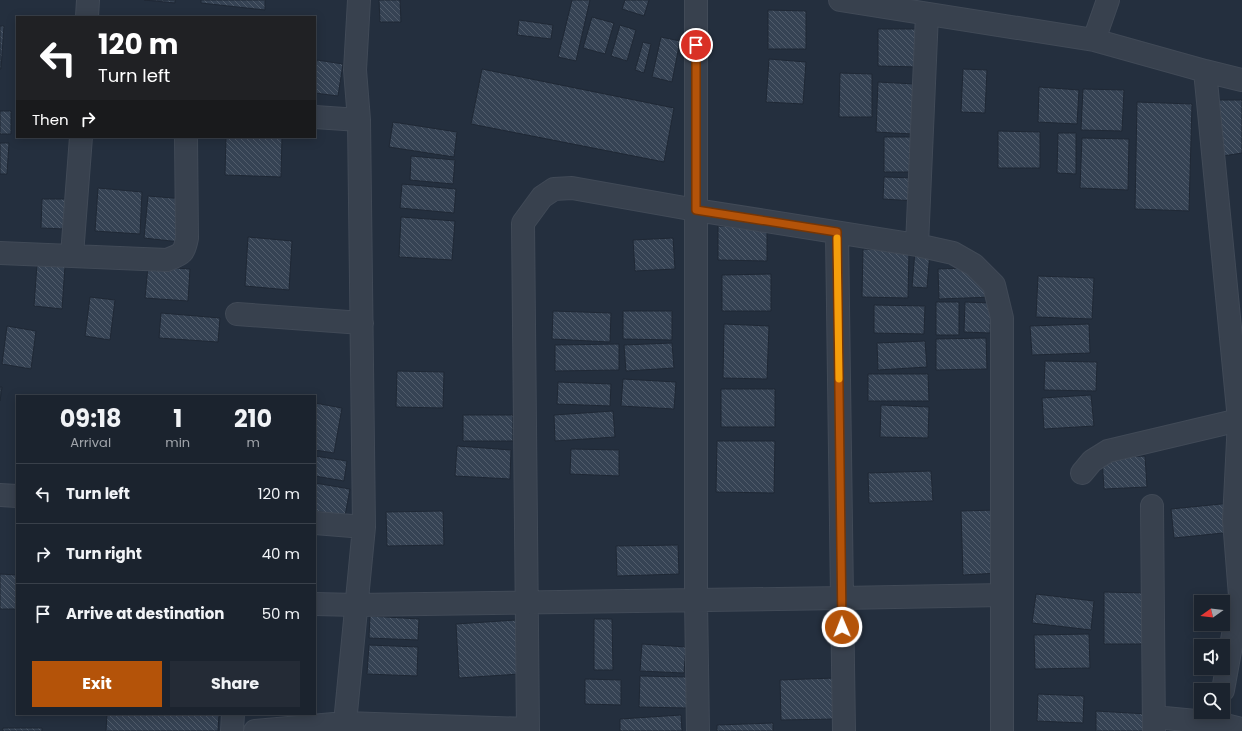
<!DOCTYPE html>
<html lang="en">
<head>
<meta charset="utf-8">
<style>
	body { margin:0; font-family:Poppins,sans-serif; background:#242b36; color:#f1f3f6; height:100vh; display:flex; flex-direction:column; font-size:15px; white-space:nowrap }
	* { box-sizing:border-box; margin:0 }
	p { font-size:13px; color:#a0a4aa }
	.icon { flex:none; width:22px; height:22px; fill:none; stroke:currentColor; stroke-width:2; stroke-linecap:round; stroke-linejoin:round }
	.map { position:relative; flex:1; overflow:hidden }
	.drawer { position:absolute; left:16px; top:395px; width:300px; height:320px; display:flex; flex-direction:column; background:#1b232e; border-radius:0px; box-shadow:0 2px 10px #0003,0 0 0 1px #39404a }
	.drawer>* { flex:none }
	.hud { position:absolute; left:16px; top:16px; width:300px; height:122px; border-radius:0px; box-shadow:0 2px 10px #0003,0 0 0 1px #39404a; background:#202124; color:#fff; overflow:hidden }
	.needle { width:26px; rotate:256deg }
	.tools { position:absolute; left:1194px; top:595px; display:grid; gap:8px }
	.tools a { display:grid; place-items:center; width:36px; height:36px; border-radius:0px; background:#1b232e; box-shadow:0 2px 10px #0003,0 0 0 1px #39404a; font-size:20px }
	.pin { position:absolute; display:grid; place-items:center; width:34px; height:34px; color:#fff; margin:-17px; border:2px solid #fff; border-radius:50%; box-shadow:0 1px 4px #0007 }
	.me { position:absolute; width:44px; margin:-22px; rotate:359deg; stroke-linejoin:round; filter:drop-shadow(0 0 3px #0008) }
	.turn { display:flex; align-items:center; gap:14px; height:84px; padding:0 16px; font-size:18px }
	.turn .icon { width:52px; height:52px; stroke-width:2.5 }
	.turn b { display:block; font-size:28px; line-height:34px }
	.then { display:flex; align-items:center; height:38px; padding:0 16px; background:#0003; gap:8px; font-size:15px }
	.eta { display:flex; justify-content:space-evenly; align-items:center; height:68px; text-align:center }
	.eta b { font-size:24px; font-weight:700; line-height:28px }
	.cta { display:flex; gap:8px; margin-top:auto; padding:8px 16px }
	.cta a { flex:1; height:46px; border-radius:0px; background:#b45309; color:#fff; font-size:16px; font-weight:700; line-height:46px; text-align:center }
	.cta a+a { background:#242b36; color:#f1f3f6 }
	ul { padding:0; list-style:none }
	li { display:flex; align-items:center; gap:12px; height:60px; padding:0 16px; border-top:1px solid #39404a }
	li div { flex:1 }
	li b { display:block; font-size:15px }
	li em { font-style:normal }
	.map>svg:first-child { display:block }
	.building { fill:url(#building-back-hatch); stroke:#1f2835 }
	.lines { fill:none; stroke-linecap:round; stroke-linejoin:round }
	.minor-casing { stroke:#414a57; stroke-width:24 }
	.minor { stroke:#38414e; stroke-width:22 }
	.route-casing { stroke:#753606; stroke-width:10 }
	.route { stroke:#b45309; stroke-width:7 }
	.slow { stroke:#f59e0b; stroke-width:7 }
</style>
</head>
<body>
<div class="map">
<svg width="1242" height="731" viewBox="0 0 1242 731">
	<defs>
		<pattern id="building-back-hatch" width="6" height="6" patternUnits="userSpaceOnUse"><rect width="6" height="6" fill="#364354"/><path d="M-1 5l2 2M0 0l6 6M5-1l2 2" fill="none" stroke="#515c6b"/></pattern>
	</defs>
	<rect width="100%" height="100%" fill="#242f3e"/>
	<path class="building" d="M144 0H175V3Z
		M201 0H265V10L201 3Z
		M379 0H400L401 22H380Z
		M572 0H590L576 61 558 57Z
		M625 0H649L644 16 622 9Z
		M768 10 806 11V49H768Z
		M592 17 614 23 605 54 583 48Z
		M519 20 553 25 551 39 517 35Z
		M620 25 636 30 627 61 611 56Z
		M0 26H4L1 69H0Z
		M878 29H918V67L878 66Z
		M661 37 680 41 672 82 652 77Z
		M643 42 651 44 644 73 635 70Z
		M769 59 806 62 803 104 766 102Z
		M317 60 343 64 338 96 315 93V70Z
		M482 69 674 108 664 162 471 124Z
		M963 69 987 70 985 113 961 112Z
		M840 73 872 74V117H839Z
		M878 82 915 84 913 134 876 132Z
		M1039 87 1079 90 1077 124 1038 122Z
		M1083 89 1124 90 1122 131 1081 130Z
		M1216 100H1242V153L1223 156Z
		M1137 102 1192 104 1189 211 1135 209Z
		M0 111H11V134H0Z
		M393 122 457 132 454 157 389 147Z
		M998 131 1040 132V168H998Z
		M1058 133H1076V174L1057 173Z
		M226 137H282L281 177 225 175Z
		M884 137H912V172H884Z
		M1082 138 1129 139 1128 190 1080 188Z
		M0 143H9L7 174H0Z
		M411 156 455 160 453 184 410 180Z
		M884 177 916 178 915 201 883 199Z
		M402 184 456 189 454 213 400 208Z
		M98 188 142 192 140 234 95 231Z
		M148 196 185 199 180 242 144 238Z
		M42 199H65V229L41 228Z
		M401 217 455 221 452 260 399 257Z
		M718 226H767V261L718 260Z
		M248 237 292 241 289 290 245 286Z
		M673 238 675 269 635 271 633 240Z
		M863 249 909 251 908 298 862 297Z
		M915 251 930 252 927 288 912 287Z
		M37 264 65 266 62 309 34 306Z
		M148 266 190 269 188 301 145 298Z
		M992 267 993 297 939 299 938 269Z
		M771 274V311H722V275Z
		M1038 276 1094 278 1092 319 1036 317Z
		M90 297 115 300 110 340 85 336Z
		M936 302H959V335H936Z
		M965 302 991 303 990 333 964 332Z
		M874 305 925 306 924 334 874 333Z
		M553 311 611 313 610 342 552 339Z
		M623 311H672V340L623 339Z
		M161 313 220 318 218 342 159 338Z
		M724 324 769 326 767 379 723 378Z
		M1089 324 1090 353 1032 355 1030 326Z
		M7 326 36 331 31 369 2 364Z
		M986 338 987 369 936 370V339Z
		M925 341 927 367 878 370 877 343Z
		M672 343 674 368 626 371 624 345Z
		M619 344V370L555 371V345Z
		M1045 361 1097 362 1096 391 1044 390Z
		M397 371 444 372 443 408 396 407Z
		M868 374H928L929 401H868Z
		M623 379 676 382 674 409 621 406Z
		M558 382 611 384 610 406 557 404Z
		M0 387H2L0 401Z
		M721 389H775V427H721Z
		M1091 395 1094 426 1044 429 1042 398Z
		M315 403 342 408 334 453 315 450Z
		M881 405 929 407 928 438 880 437Z
		M613 411 615 437 555 441 554 415Z
		M463 415H513V441H463Z
		M717 441H775L774 493 716 492Z
		M457 446 511 450 510 479 455 476Z
		M571 449 619 450V476L570 474Z
		M315 456 347 461 344 481 315 476Z
		M1145 456 1147 487 1104 489 1102 458Z
		M931 471 933 501 869 503 868 473Z
		M315 483 350 489 345 516 315 511Z
		M1231 503 1233 532 1174 538 1171 509Z
		M996 510 999 573 963 575 961 511Z
		M443 511 444 545 387 546 386 512Z
		M678 545 679 574 617 576 616 546Z
		M0 574 17 575V609H0Z
		M1104 592 1147 593 1146 644H1104Z
		M1036 594 1094 601 1091 630 1032 623Z
		M370 616 419 619 418 640 369 638Z
		M594 619H612L613 670H594Z
		M516 620 520 674 459 678 456 624Z
		M1089 634 1090 668 1035 669 1034 635Z
		M642 644 686 647 684 673 640 671Z
		M369 645 418 647 417 676 367 674Z
		M640 676 688 677 687 708 639 707Z
		M835 678 836 719 781 720 780 680Z
		M585 679 621 680V705L585 704Z
		M1038 694 1084 696 1083 723 1037 721Z
		M1096 711 1147 714 1146 731H1096Z
		M107 714H219L218 731H106Z
		M681 715 682 731H620V719Z
		M773 723V731H717V725Z
		M3 728H42V731H3Z"/>
	<g class="lines">
		<defs>
			<path id="minor" d="M696 0V600L698 731
				M840 0 1094 40 1205 71 1242 80
				M927 14 917 245 953 253 974 265 994 285 1002 318V731
				M87 17 88 0
				M1094 40 1108 0
				M1205 71 1239 420 1234 520 1240 596 1223 690
				M315 117 359 120
				M0 253 167 260C182 254 184 254 187 238L186 137
				M72 255 81 137
				M237 314 362 323
				M1082 473 1092 461 1108 451 1239 420
				M0 495 17 496
				M1152 506 1154 731
				M315 523 364 527
				M315 604 357 605 842 598 837 233
				M1219 712 1217 723 1242 729
				M1154 717 1217 723
				M345 723 364 527 359 120 355 70 359 0
				M232 731 233 714
				M255 731 345 723 528 729
				M528 731 523 223 542 197 554 189 572 188 696 210 917 245
				M844 731 842 598 1002 595"/>
		</defs>
		<use href="#minor" class="minor-casing"/>
		<use href="#minor" class="minor"/>
	</g>
	<g class="lines">
		<defs>
			<path id="route" d="M696 45V210L837 232 842 627"/>
		</defs>
		<use href="#route" class="route-casing"/>
		<use href="#route" class="route"/>
		<path class="slow" d="M837 238 839 379"/>
	</g>
</svg>
<div class="tools">
<a><svg class="needle" viewBox="-14 -14 28 28"><path d="M0-13l5 13h-10z" fill="#e53935"/><path d="M0 13l5-13h-10z" fill="#a0a4aa"/></svg></a>
<a><svg class="icon" aria-label="sound" viewBox="0 0 24 24"><path d="M4 9h4l5-4v14l-5-4H4zM17 9q2 3 0 6"/></svg></a>
<a><svg class="icon" aria-label="search" viewBox="0 0 24 24"><circle cx="10" cy="10" r="6"/><path d="M15 15l6 6"/></svg></a>
</div>
<div class="pin" style="left:696px;top:45px;background:#d93025"><svg class="icon" aria-label="arrive" viewBox="0 0 24 24"><path d="M6 21V4h12l-3 4 3 4H6"/></svg></div>
<svg class="me" style="left:842px;top:627px" viewBox="-20 -20 40 40"><circle r="17" fill="#b45309" stroke="#fff" stroke-width="3"/><path d="M0-11L8 9 0 5-8 9z" fill="#fff"/></svg>
<div class="hud">
<div class="turn"><svg class="icon" aria-label="left" viewBox="0 0 24 24"><path d="M17 20v-9H6M10 6l-5 5 5 5"/></svg><div><b>120 m</b>Turn left</div></div>
<div class="then">Then<svg class="icon" aria-label="right" viewBox="0 0 24 24"><path d="M7 20v-9h11M14 6l5 5-5 5"/></svg></div>
</div>
<section class="drawer">
<div class="eta">
<div><b>09:18</b><p>Arrival</p></div>
<div><b>1</b><p>min</p></div>
<div><b>210</b><p>m</p></div>
</div>
<ul>
<li><svg class="icon" aria-label="left" viewBox="0 0 24 24"><path d="M17 20v-9H6M10 6l-5 5 5 5"/></svg><div><b>Turn left</b></div><em>120 m</em></li>
<li><svg class="icon" aria-label="right" viewBox="0 0 24 24"><path d="M7 20v-9h11M14 6l5 5-5 5"/></svg><div><b>Turn right</b></div><em>40 m</em></li>
<li><svg class="icon" aria-label="arrive" viewBox="0 0 24 24"><path d="M6 21V4h12l-3 4 3 4H6"/></svg><div><b>Arrive at destination</b></div><em>50 m</em></li>
</ul>
<div class="cta"><a>Exit</a><a>Share</a></div>
</section>
</div>
</body>
</html>
